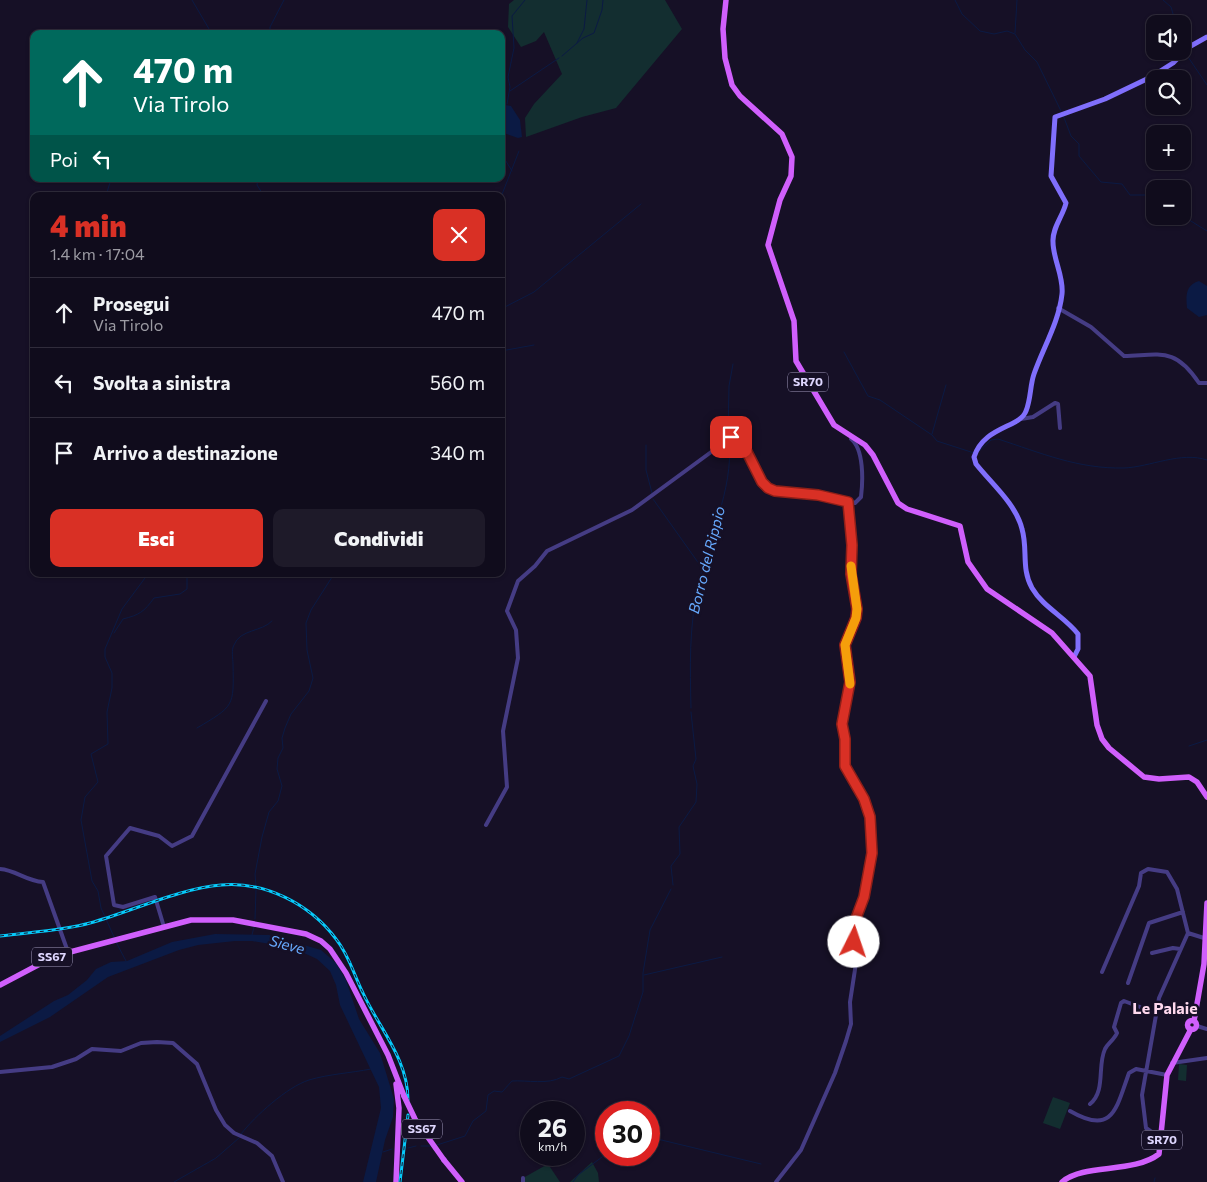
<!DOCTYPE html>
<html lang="it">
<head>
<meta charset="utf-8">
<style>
	body { margin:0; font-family:Commissioner,sans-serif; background:#1e1a29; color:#f1f3f6; height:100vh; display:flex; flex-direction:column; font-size:19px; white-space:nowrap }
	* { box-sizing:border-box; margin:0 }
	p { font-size:16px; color:#9c9ba3 }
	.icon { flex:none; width:28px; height:28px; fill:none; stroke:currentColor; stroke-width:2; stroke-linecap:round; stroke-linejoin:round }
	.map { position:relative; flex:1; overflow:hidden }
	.details { position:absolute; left:30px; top:192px; width:475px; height:385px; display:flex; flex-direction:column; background:#100c1c; border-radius:10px; box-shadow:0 1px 4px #0004,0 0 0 1px #302c3b }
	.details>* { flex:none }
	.top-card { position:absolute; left:30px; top:30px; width:475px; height:152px; border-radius:10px; box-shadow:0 1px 4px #0004,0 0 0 1px #302c3b; background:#00695c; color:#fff; overflow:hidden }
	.buttons { position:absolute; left:1146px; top:15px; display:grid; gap:10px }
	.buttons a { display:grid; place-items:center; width:45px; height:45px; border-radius:10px; background:#100c1c; box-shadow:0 1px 4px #0004,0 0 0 1px #302c3b; font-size:25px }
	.speed { position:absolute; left:520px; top:1101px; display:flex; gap:10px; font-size:25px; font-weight:700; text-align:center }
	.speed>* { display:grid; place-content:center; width:65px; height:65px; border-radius:50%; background:#100c1c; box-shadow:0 1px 4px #0004,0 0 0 1px #302c3b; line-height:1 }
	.speed small { font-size:12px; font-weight:400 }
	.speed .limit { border:8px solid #d22; background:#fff; color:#111 }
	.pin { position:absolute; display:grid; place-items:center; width:42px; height:42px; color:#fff; margin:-21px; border-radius:10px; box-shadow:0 2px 8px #0006 }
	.me { position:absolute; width:55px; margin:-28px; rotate:4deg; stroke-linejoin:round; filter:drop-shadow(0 0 4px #0008) }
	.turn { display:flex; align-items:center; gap:18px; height:105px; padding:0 20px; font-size:22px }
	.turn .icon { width:65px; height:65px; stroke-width:2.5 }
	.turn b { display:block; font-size:35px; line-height:42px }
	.then { display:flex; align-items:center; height:48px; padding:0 20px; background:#0003; gap:10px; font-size:19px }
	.round { display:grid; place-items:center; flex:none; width:52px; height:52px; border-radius:10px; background:#1e1a29 }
	.overview { display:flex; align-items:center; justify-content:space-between; height:85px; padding:0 20px }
	h1 { font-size:30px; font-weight:800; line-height:38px; color:#d93025 }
	.cta { display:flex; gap:10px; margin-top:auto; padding:10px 20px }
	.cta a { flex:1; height:58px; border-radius:10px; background:#d93025; color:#fff; font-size:20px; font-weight:800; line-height:58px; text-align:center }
	.cta a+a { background:#1e1a29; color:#f1f3f6 }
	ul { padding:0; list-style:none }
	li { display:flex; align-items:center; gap:15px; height:70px; padding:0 20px; border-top:1px solid #302c3b }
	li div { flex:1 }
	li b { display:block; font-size:19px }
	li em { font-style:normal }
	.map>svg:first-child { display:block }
	.green { fill:#132e30 }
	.water { fill:#0b1a44 }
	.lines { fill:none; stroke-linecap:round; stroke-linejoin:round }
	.stream { stroke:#0b1a44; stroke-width:1 }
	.minor { stroke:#453c84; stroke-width:4 }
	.secondary { stroke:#806ffc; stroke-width:5 }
	.primary { stroke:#d05ffc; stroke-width:5.5 }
	.rail-casing { stroke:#06cafa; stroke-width:3 }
	.rail { stroke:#161026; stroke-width:1; stroke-dasharray:4; stroke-linecap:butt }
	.primary-bridge { stroke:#d05ffc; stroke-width:5.5 }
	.route-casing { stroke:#8d1f18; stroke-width:12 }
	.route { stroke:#d93025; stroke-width:9 }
	.slow { stroke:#f59e0b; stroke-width:9 }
	.labels { text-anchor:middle; stroke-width:5; stroke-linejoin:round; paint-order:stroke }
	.shield { fill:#161026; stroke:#a29bbd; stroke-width:1 }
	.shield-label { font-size:12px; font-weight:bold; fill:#ded6fe }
	.water-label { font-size:15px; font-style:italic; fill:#66a8fc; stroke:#161026 }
	.quarter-label { font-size:16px; font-weight:bold; fill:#fed8ed; stroke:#161026 }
</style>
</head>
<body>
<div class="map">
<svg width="1207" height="1182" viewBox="0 0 1207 1182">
	<rect width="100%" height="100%" fill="#161026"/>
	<path class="green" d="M514 0H665L682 29 616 108 582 117 526 137 525 118 534 104 562 74 544 32 536 41 521 47 508 27 509 4Z
		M1179 1064 1187 1065 1186 1081 1178 1080Z
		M1053 1097 1070 1103 1060 1129 1043 1123Z
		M592 1162 598 1173 599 1182H570Z
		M548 1164 560 1182H523V1178Z"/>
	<path class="water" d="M505 105 511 106 520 120 522 137 518 138 501 132V110Z
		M1199 281 1207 286V315L1199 317 1187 308C1186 297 1185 285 1199 281Z
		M215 934 269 935 321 950 336 963 346 980 359 1019 380 1053 394 1099 393 1117 385 1140 376 1182H363L381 1108 379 1087 340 1005 336 985 330 971 317 959 293 948 252 941H235L198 945 179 950 108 977 50 1017 0 1042V1036L54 1001 68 995 87 980 96 969 111 962 127 961 172 942Z"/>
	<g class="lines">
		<path class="stream" d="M192 0 212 34
			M955 0 962 14 980 31 994 34 1007 31 1015 34 1025 50 1037 62 1061 111
			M1163 0 1171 7 1176 24
			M1015 33 1017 0
			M270 34V27L284 0
			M1182 42 1184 47
			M577 43 584 29 587 0
			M1186 54 1207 85
			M562 56 583 38 594 33 602 10 603 0
			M510 91 559 58
			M507 104 510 87 508 77 514 48 512 16 525 0
			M1063 115 1071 136 1079 144V156L1101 182 1122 184 1130 195H1151L1155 197
			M501 153 512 171
			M258 179 257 185 264 196
			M106 196 111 179
			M501 197 519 151
			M1171 216 1173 219 1186 218 1207 231
			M501 309 534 292 641 204
			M501 351 534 345
			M844 352 868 396 880 400 932 435 937 441 974 453
			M932 434 946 385
			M728 437 729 386 733 364
			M646 445V470L652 493
			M977 453 991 440 998 439C1041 453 1078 469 1124 468 1150 467 1181 451 1207 460
			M653 499 702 568
			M114 633 123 619C139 615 144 612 154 598L180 594 187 589V574
			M691 708C690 667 689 627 698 587 707 541 734 489 729 442
			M197 728C234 706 234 707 233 664 233 658 231 650 234 645 240 629 262 632 272 621
			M1189 746 1207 740
			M673 885 671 866 680 854 679 827 696 802 697 784 693 766 696 759 691 712
			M256 886 255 874 262 837 269 812 278 801 282 786 277 769 278 758 283 748 282 738 285 728 291 714 309 691 313 678 307 650 306 623 311 610 334 574
			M255 919 256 890
			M252 935 254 927
			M115 939 101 908 98 891 92 881 81 820 85 797 98 782 91 754 108 744 107 712 112 688V673L105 657V649L122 609 148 574
			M116 942 126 961
			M644 975 722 957
			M241 1134C255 1116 287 1087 309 1080 329 1074 351 1073 371 1069
			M649 1137 761 1164
			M437 1145 465 1136 473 1121 486 1111 488 1095 494 1091 502 1092 512 1081C527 1080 548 1085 562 1077L569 1079 619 1056 629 1036 643 992V973L650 930 671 889
			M421 1146H430
			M408 1148 416 1146
			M383 1152 392 1149
			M174 1182 216 1158 239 1138
			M573 1182 578 1175 606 1154
			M1154 1182 1155 1178"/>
		<path class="minor" d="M1058 308 1091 327 1124 356C1161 355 1175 347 1199 383H1207
			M1021 419 1033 417 1055 403 1058 404 1060 428
			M486 825 507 787 503 731 518 658 516 630 507 611 518 581 535 566 547 551 632 510 733 436 738 437 745 445 762 482 768 488 775 491 818 495 855 503 861 497C863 481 864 449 851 439
			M0 869C16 870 26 881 43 882L68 952
			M164 927 155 897 123 907 114 905 106 856 130 828 159 836 172 846 192 836 266 701
			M1188 933 1204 938
			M1152 953 1173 948 1180 949
			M1102 972 1139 886 1141 873 1148 869 1167 872 1177 889 1188 933 1159 998 1142 1095 1146 1128 1153 1133 1145 1147
			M1128 983 1149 923 1183 912
			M1197 1026 1207 1029
			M1172 1063 1207 1058
			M0 1072 52 1067 76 1059 92 1049 121 1051 141 1043 157 1042 173 1043 197 1064 216 1110 225 1125 234 1133 257 1143 272 1156 283 1182
			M1090 1104C1106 1091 1097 1066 1105 1049 1108 1043 1114 1040 1117 1033L1114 1027 1121 1003 1124 1001 1156 1013
			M1070 1111C1113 1136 1116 1109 1129 1073L1136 1069 1167 1075
			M523 1182V1178
			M776 1182 801 1150 835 1073 846 1041 851 1024 850 1002 856 963 855 921 864 897 872 853 870 817 857 783 845 766V739L842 724 850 682 845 645 856 618 857 609 851 574 852 545 848 502"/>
		<path class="secondary" d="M1074 657 1078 649V634C1065 617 1043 607 1032 588 1021 569 1028 549 1022 529 1016 504 991 483 976 464L974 457C984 426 1020 428 1026 411 1031 399 1030 385 1034 374 1043 348 1059 322 1062 294 1064 277 1053 259 1053 242 1052 228 1063 216 1066 203L1051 176 1055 117 1105 99 1151 77 1173 63 1189 47 1207 37"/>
		<path class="primary" d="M726 0 723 29 725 58 732 85 740 96 782 134 792 157 791 176 780 200 768 245 794 321 796 361 834 425 865 445 873 455 898 503 907 509 960 526 968 562 987 589 1052 633 1090 676 1097 725 1102 739 1109 748 1144 777 1159 779 1189 777 1197 782 1207 797
			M0 985 55 956 191 920H233L306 934 321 941 330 949 346 973 388 1055 404 1096
			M1187.5 1025a4.5 4.5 0 1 1 9 0a4.5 4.5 0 1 1-9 0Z
			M1194 1021 1204 964 1207 903
			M396 1084 399 1108 396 1182
			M444 1160 462 1182
			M1062 1182C1084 1163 1133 1174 1159 1154L1167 1075 1191 1029"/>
		<defs>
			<path id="rail" d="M0 936C30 932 61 931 90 923 130 912 181 888 221 885 265 881 310 904 336 939 349 955 354 975 363 993 379 1028 408 1059 408 1100
				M400 1182 408 1115"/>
		</defs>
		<use href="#rail" class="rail-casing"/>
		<use href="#rail" class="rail"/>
		<path class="primary-bridge" d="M404 1096 415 1119 444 1160"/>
	</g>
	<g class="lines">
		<defs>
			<path id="route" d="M731 437H738L741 440 762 482 768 488 775 491 818 495 848 502 852 545 851 574 857 609 856 618 845 645 850 682 842 724 845 739V766L864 799 870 817 872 853 864 897 855 921 854 942"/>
		</defs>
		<use href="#route" class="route-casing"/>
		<use href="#route" class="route"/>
		<path class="slow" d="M850 684 845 645 856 618 857 609 851 566"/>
	</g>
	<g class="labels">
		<g class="shield">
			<rect x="788" y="372.5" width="40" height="19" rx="4"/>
			<rect x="32" y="947.5" width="40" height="19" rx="4"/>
			<rect x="402" y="1119.5" width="40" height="19" rx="4"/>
			<rect x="1142" y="1130.5" width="40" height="19" rx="4"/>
		</g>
		<g class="shield-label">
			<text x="808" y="386">SR70</text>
			<text x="52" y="961">SS67</text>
			<text x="422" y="1133">SS67</text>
			<text x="1162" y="1144">SR70</text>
		</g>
		<g class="water-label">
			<text transform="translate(707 560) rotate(-76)" y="5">Borro del Rippio</text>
			<text transform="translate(287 945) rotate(15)" y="5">Sieve</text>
		</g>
		<g class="quarter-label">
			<text x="1165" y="1014">Le Palaie</text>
		</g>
	</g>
</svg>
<div class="buttons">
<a><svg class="icon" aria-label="sound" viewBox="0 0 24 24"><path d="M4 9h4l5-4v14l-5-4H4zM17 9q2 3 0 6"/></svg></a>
<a><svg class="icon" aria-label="search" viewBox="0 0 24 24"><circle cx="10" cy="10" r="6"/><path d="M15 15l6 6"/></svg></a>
<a>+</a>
<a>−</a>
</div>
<div class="speed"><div>26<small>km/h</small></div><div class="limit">30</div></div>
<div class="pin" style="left:731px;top:437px;background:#d93025"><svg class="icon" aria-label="arrive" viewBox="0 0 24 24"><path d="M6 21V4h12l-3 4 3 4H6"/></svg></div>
<svg class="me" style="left:854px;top:942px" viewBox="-20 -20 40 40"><circle r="19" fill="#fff"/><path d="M0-13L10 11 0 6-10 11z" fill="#d93025"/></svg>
<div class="top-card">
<div class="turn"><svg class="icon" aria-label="ahead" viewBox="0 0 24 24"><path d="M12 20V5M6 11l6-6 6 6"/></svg><div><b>470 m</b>Via Tirolo</div></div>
<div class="then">Poi<svg class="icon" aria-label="left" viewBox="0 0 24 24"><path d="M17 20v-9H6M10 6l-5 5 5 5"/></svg></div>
</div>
<section class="details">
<div class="overview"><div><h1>4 min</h1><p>1.4 km · 17:04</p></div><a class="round" style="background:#d93025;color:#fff"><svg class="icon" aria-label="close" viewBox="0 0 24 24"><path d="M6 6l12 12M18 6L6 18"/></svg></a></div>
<ul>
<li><svg class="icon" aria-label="ahead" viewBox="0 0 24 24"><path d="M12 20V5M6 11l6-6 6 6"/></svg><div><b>Prosegui</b><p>Via Tirolo</p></div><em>470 m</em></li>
<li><svg class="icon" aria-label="left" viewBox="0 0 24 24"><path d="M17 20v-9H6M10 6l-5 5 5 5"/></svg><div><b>Svolta a sinistra</b></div><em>560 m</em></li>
<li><svg class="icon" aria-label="arrive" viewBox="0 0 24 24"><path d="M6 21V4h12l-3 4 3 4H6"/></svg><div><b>Arrivo a destinazione</b></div><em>340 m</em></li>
</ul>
<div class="cta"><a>Esci</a><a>Condividi</a></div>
</section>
</div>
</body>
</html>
